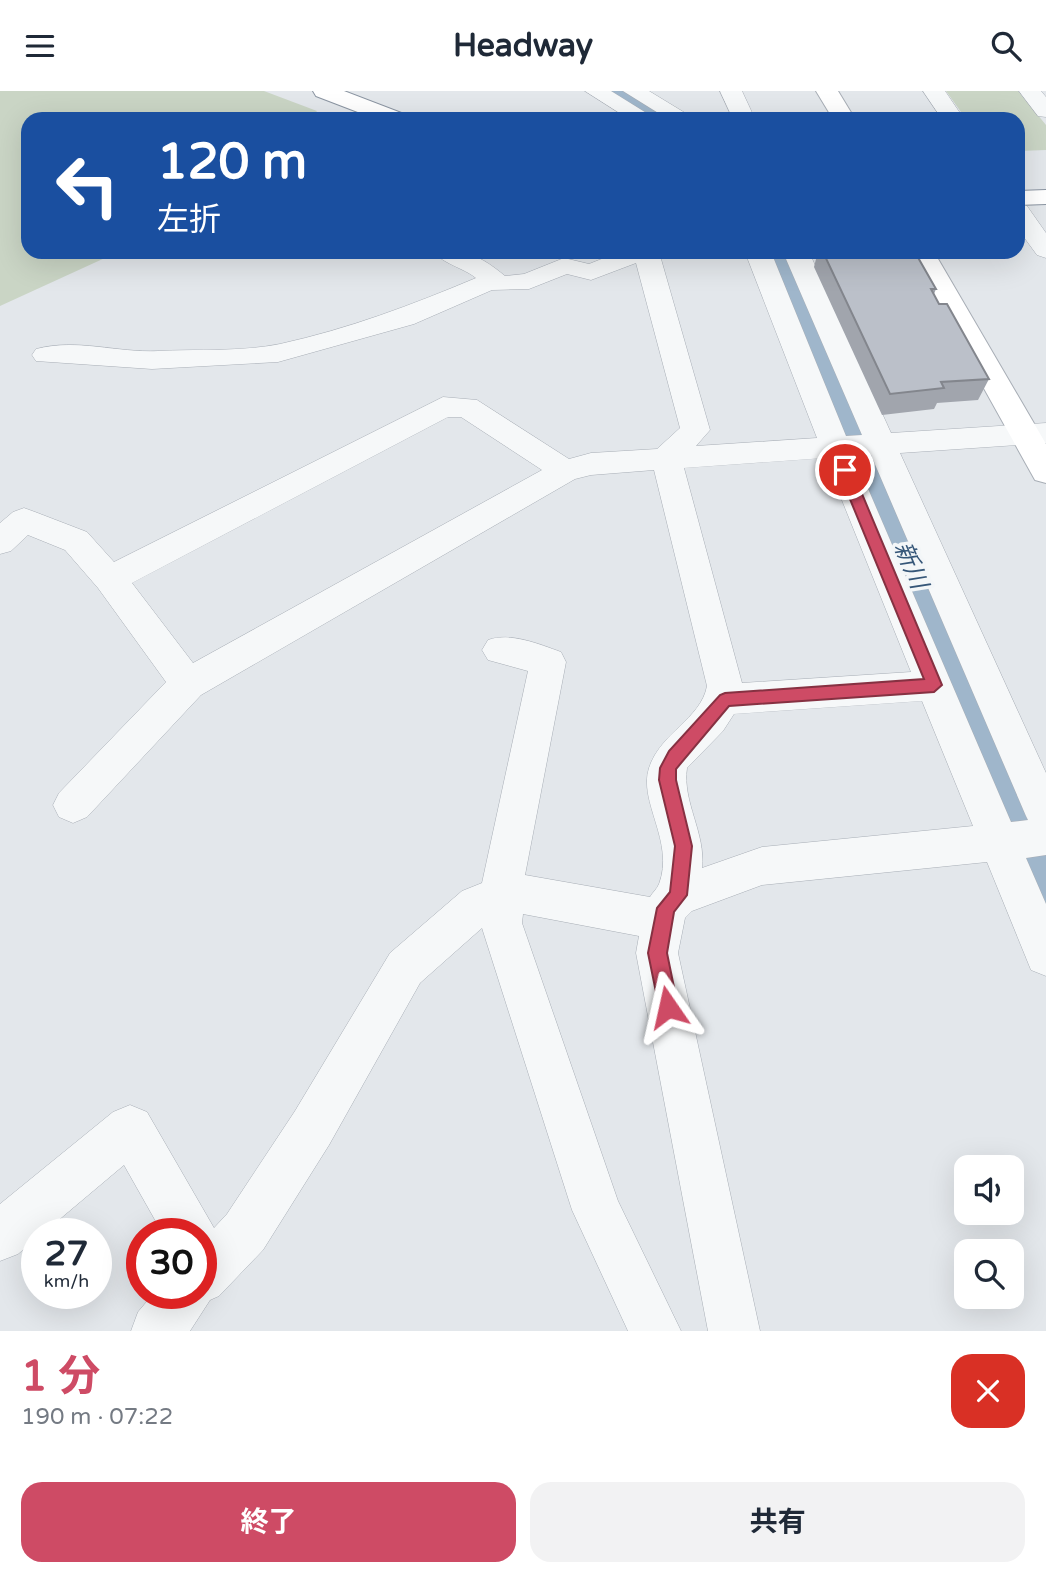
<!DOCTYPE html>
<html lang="ja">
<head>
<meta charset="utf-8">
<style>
	body { margin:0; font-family:"Varela Round","Noto Sans JP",sans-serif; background:#f2f2f3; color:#1f2937; height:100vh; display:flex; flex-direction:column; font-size:26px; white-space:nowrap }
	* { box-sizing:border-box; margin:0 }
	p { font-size:23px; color:#747a83 }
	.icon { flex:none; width:38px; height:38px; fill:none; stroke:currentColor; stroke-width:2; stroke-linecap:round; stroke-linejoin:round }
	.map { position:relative; height:1240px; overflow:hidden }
	.sheet { display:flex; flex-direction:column; background:#fff; flex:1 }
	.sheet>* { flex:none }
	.banner { position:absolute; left:21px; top:21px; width:1004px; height:147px; border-radius:21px; box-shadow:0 7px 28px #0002; background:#1a4fa0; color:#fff; overflow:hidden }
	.fabs { position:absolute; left:954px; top:1064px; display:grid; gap:14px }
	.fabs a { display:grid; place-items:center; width:70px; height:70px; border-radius:14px; background:#fff; box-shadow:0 7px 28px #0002; font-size:35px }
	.speed { position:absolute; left:21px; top:1127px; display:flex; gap:14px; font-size:35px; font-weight:700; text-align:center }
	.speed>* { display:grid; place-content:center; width:91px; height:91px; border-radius:50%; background:#fff; box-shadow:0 7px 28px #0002; line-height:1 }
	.speed small { font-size:18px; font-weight:400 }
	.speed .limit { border:10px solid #d22; background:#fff; color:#111 }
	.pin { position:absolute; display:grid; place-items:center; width:60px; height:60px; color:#fff; margin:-30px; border:4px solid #fff; border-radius:50%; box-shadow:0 2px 7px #0007 }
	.me { position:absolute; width:77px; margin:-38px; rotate:349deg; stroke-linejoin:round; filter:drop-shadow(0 0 5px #0008) }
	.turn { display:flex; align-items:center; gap:24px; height:147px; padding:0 21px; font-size:32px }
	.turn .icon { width:91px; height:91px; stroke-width:2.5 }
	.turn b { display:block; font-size:49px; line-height:60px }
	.round { display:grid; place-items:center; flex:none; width:74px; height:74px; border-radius:21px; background:#f2f2f3 }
	.headline { display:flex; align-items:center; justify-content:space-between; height:119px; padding:0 21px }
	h1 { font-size:42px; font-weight:700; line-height:52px; color:#ce4b65 }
	.primary-button { display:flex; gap:14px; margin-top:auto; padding:14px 21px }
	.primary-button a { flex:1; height:80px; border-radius:21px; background:#ce4b65; color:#fff; font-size:28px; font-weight:700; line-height:80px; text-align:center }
	.primary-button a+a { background:#f2f2f3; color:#1f2937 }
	header { display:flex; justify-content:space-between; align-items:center; height:91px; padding:0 21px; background:#fff; font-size:32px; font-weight:700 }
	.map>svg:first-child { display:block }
	.green { fill:#cad5c5 }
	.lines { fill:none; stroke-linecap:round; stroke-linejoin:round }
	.river { fill:#9fb6cb; fill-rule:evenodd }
	.street-casing { stroke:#a8aeb6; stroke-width:1 }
	.secondary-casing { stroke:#a8aeb6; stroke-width:2 }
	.highway-casing { stroke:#8b95a2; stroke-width:2 }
	.street { fill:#f6f8f9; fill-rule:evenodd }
	.secondary { fill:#fff; fill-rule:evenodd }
	.highway { fill:#fff; fill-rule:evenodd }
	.wall { fill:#a1a5ad }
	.building { fill:#bbc0c9; stroke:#83868d; stroke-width:2 }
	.route { fill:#ce4b65; stroke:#863142; stroke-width:2 }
	.labels { text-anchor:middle; stroke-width:7; stroke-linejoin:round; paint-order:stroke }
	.water-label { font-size:24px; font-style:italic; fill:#355678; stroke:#f3f6f8 }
</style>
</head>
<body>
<header><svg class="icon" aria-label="menu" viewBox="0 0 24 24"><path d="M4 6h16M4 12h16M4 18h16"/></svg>Headway<svg class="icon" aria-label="search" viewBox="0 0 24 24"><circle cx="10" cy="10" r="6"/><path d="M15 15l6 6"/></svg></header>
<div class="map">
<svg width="1046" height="1240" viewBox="0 0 1046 1240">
	<rect width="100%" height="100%" fill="#e3e7eb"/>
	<path class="green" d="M0 0H264L317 20 311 28H28V161H118L0 215Z
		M946 0H1018L1046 34V59L1019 60 1018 28H966Z"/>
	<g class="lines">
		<path class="river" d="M597 0H637L675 21 680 28H639L602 7Z
			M756 161H794L1046 717V817L1024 808Z"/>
		<defs>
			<path id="street" d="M585 0H611L656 28H629Z
				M623 0H649L695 28H668Z
				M720 0H742L755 28H733Z
				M923 0H945L964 28H942Z
				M1019 0H1041L1046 6V26L1038 25Z
				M1018 113 1027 115 1046 142V167L1037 164 1018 138Z
				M434 161C469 161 478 163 505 185L524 183 564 167 589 173 619 161H659L710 339 696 355 817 347 745 161H771L846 345 862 344 783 161H809L891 342 1046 332V352L900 362 1046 682V764L1026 767 1046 813V885L1031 879 987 771 762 794 692 820 685 827 678 862 760 1240H708L636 862 639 845 523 823 522 832 618 1110 681 1240H628L572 1119 482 837 420 892 329 1054 263 1159 219 1205 210 1209 190 1240H131L138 1221 154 1202H201V1143H163L124 1074 42 1143H37V1147L18 1163 0 1170V1113L113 1021 130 1014 147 1021 214 1137 227 1123 295 1020 390 862 462 800 482 792 528 580 488 569 482 559 488 549C510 541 539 553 561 561L566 571 525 784 650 806C652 802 657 798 659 793 675 751 638 711 649 677 660 642 701 628 707 595L654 379 591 384 575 388 201 604 87 726 73 732 59 726 53 714 59 702 166 591 98 497 65 459 28 444 11 460 0 463V432L13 421 24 417 35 421 87 441 114 471 443 306 477 309 569 368 591 362 657 358 680 337 636 172 591 189 567 183 529 198 492 199 414 233 278 271 152 278 36 270 32 264 36 258C77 247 117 262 158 260 197 258 241 261 280 253 348 238 412 214 476 187 464 177 443 173 434 161ZM448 326H461L542 379 193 572 132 492ZM871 364 1026 725 1028 729 1011 731 854 365ZM825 367 911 581 742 592 684 377ZM922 610 973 735 762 756 702 777C706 742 682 711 687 677L723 640 734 623Z"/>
			<path id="secondary" d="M816 0H838L855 28H833Z
				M908 161H934L1046 353V392L1035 389Z"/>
			<path id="highway" d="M313 0H344L404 23 407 28H376L316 5Z
				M1046 99V113L1018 114V100Z"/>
		</defs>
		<use href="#street" class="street-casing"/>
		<use href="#secondary" class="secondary-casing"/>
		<use href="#highway" class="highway-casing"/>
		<use href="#street" class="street"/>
		<use href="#secondary" class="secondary"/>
		<use href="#highway" class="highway"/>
	</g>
	<path class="wall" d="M816 161H909L936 198 934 203 939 213 989 288 978 309 937 312 934 318 882 324 814 176 817 164Z"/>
	<path class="building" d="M823 161H909L911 164 916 163 936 198H931L939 213H947L989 288 941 291 944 297 890 303Z"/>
	<path class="route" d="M845 375 852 379 942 594 934 601 729 615 676 678V689L692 755 687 804 674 821 667 862 678 916 675 923 668 926 662 923 659 916 648 862 657 817 670 801 675 755 659 689 660 677 669 660 720 604 725 602 924 588 838 379Z"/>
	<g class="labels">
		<g class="water-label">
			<text transform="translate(911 474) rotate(67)" y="8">新川</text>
		</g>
	</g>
</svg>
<div class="fabs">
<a><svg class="icon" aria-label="sound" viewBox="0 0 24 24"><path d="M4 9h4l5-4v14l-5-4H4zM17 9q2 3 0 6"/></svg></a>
<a><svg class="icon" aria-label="search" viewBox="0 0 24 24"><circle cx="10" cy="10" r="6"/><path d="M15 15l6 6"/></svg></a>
</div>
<div class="speed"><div>27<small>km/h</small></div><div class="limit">30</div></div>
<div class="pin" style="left:845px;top:379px;background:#d93025"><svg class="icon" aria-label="arrive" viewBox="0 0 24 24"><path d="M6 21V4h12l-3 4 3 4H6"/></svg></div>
<svg class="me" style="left:668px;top:916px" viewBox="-20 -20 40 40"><path d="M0-17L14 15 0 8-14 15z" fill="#ce4b65" stroke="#fff" stroke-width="4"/></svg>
<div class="banner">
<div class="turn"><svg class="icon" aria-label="left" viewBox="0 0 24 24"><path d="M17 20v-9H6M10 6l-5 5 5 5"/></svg><div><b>120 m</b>左折</div></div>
</div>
</div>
<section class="sheet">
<div class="headline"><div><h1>1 分</h1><p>190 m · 07:22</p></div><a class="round" style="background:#d93025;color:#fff"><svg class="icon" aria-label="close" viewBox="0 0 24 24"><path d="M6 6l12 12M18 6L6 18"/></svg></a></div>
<div class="primary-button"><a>終了</a><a>共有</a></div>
</section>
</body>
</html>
